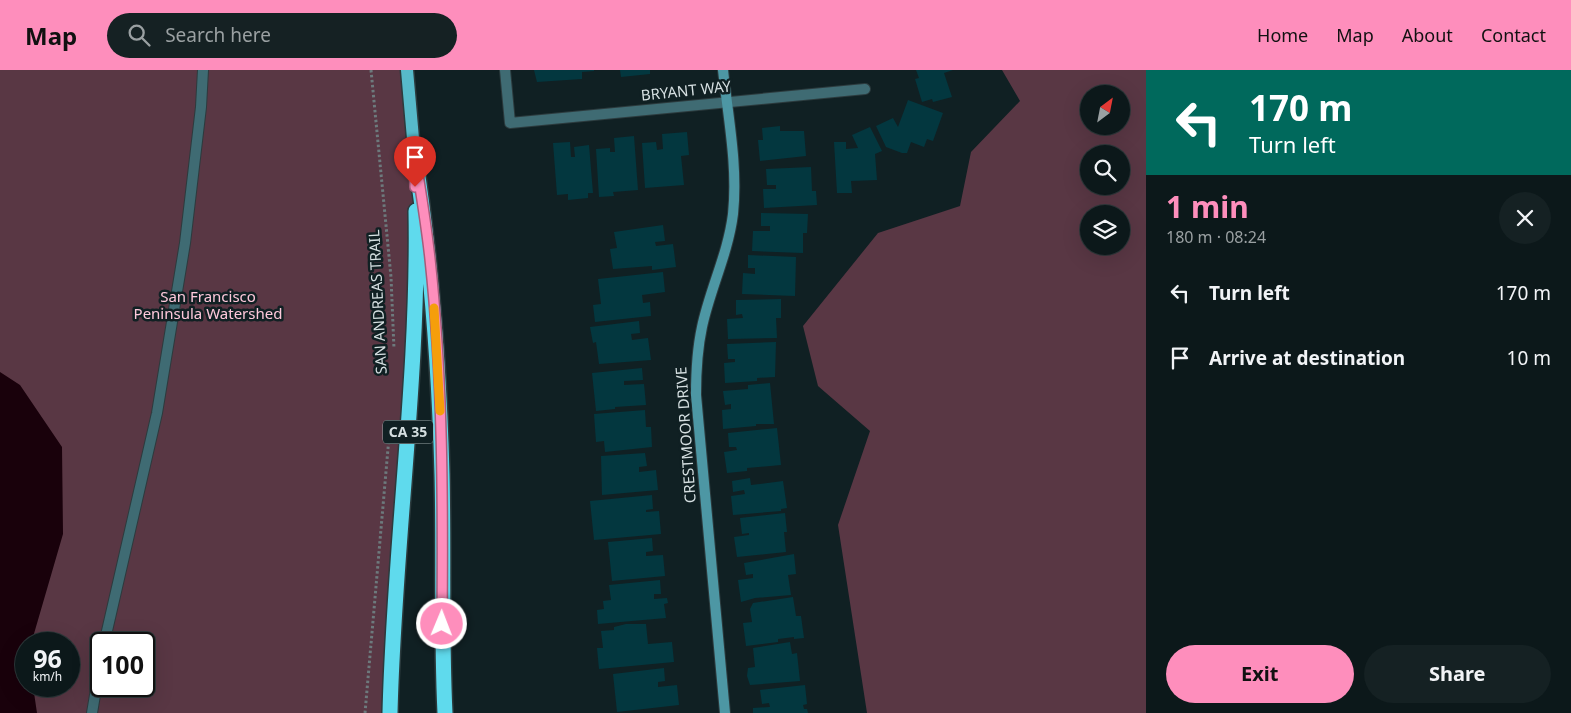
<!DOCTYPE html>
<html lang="en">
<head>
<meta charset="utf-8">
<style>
	body { margin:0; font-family:"Noto Sans",sans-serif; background:#152123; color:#f1f3f6; height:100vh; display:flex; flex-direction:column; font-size:19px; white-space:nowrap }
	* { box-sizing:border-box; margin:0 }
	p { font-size:16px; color:#9aa0a2 }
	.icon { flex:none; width:28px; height:28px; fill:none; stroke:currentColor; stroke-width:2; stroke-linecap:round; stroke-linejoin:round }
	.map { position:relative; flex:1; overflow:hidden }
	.sheet { display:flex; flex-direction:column; background:#0c181a; width:425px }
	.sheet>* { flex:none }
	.guide { background:#00695c; color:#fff; overflow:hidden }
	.needle { width:32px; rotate:32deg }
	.fabs { position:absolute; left:1080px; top:15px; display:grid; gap:10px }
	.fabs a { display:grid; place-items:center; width:50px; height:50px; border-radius:50%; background:#0c181a; box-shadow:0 5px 20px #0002,0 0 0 1px #2c3739; font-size:25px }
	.speed { position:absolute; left:15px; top:562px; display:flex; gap:10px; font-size:25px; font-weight:700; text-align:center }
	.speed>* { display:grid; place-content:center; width:65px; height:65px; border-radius:50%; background:#0c181a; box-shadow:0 5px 20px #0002,0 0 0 1px #2c3739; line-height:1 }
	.speed small { font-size:12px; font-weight:400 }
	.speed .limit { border:2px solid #111; border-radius:8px; background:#fff; color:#111 }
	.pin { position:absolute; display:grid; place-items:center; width:42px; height:42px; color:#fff; margin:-51px -21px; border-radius:50% 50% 50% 0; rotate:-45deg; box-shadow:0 0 5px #0007 }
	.pin .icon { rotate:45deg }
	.me { position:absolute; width:55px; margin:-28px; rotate:1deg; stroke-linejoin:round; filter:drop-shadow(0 0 4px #0008) }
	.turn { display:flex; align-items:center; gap:18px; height:105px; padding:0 20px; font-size:22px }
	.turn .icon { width:65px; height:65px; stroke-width:2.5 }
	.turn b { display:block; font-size:35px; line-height:42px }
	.round { display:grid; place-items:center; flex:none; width:52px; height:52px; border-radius:26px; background:#152123 }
	.overview { display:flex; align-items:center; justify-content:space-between; height:85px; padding:0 20px }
	h1 { font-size:30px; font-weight:700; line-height:38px; color:#fe8ebc }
	.primary-button { display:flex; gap:10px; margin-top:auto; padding:10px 20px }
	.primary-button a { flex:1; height:58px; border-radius:30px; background:#fe8ebc; color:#111; font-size:20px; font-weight:700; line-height:58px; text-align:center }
	.primary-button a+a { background:#152123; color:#f1f3f6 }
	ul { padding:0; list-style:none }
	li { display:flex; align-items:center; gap:15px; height:65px; padding:0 20px }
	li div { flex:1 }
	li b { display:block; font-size:19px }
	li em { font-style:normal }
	header { display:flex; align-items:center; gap:30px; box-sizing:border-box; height:70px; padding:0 25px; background:#fe8ebc; color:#111 }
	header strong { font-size:24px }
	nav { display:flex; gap:28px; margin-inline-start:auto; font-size:18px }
	.search { width:350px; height:45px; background:#152123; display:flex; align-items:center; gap:12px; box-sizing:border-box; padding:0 18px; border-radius:28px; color:#9aa0a2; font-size:19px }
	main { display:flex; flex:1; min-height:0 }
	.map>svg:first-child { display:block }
	.green { fill:#593744; fill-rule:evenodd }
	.water { fill:#19010b }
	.building { fill:#03373f }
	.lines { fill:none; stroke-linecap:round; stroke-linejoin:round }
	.lane-casing { stroke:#2c3b3e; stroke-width:12 }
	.street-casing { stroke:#2c3b3e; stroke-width:12 }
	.secondary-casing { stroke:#2c3b3e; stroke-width:12 }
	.primary-casing { stroke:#2c3b3e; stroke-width:15 }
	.highway-casing { stroke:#2c3b3e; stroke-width:18 }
	.path { stroke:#6d7a7d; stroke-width:3; stroke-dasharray:2.5 2.5; stroke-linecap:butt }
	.lane { stroke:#3f6b73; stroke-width:10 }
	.street { stroke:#3f6b73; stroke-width:10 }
	.secondary { stroke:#4d97a4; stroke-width:10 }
	.primary { stroke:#57baca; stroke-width:12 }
	.highway { stroke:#5fdaed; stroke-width:15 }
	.route-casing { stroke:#a55c7a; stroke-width:12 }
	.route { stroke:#fe8ebc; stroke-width:9 }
	.slow { stroke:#f59e0b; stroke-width:9 }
	.labels { text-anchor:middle; stroke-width:5; stroke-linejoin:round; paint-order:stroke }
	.shield { fill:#102023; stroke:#9aa6a8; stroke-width:1 }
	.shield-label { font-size:14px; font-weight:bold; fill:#d5dfe1 }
	.street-label { font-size:15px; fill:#d5dfe1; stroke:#102023 }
	.park-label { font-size:15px; fill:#fec8db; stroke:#102023 }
</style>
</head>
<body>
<header>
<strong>Map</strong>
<div class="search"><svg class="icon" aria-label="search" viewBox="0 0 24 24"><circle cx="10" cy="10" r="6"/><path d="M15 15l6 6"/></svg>Search here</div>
<nav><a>Home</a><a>Map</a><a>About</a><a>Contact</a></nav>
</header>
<main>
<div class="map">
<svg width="1146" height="643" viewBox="0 0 1146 643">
	<rect width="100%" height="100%" fill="#102023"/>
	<path class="green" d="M0 0H406L414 80 417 191 390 643H0ZM26 574H69V616H26ZM101 574H144V616H101Z
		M1002 0H1146V643H867L838 455 870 361 818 316 803 256 878 163 960 136 971 82 1020 31ZM1089 24H1121V56H1089ZM1089 84H1121V116H1089ZM1089 144H1121V176H1089Z"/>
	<path class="water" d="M0 302 20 315 62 377 63 464 31 574H26V616H33L37 643H0Z"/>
	<path class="building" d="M534 0H594V1L582 2V9L537 12Z
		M620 0H650V4L621 7Z
		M916 0H953L944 3 952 27 933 32 932 29 922 32 915 9 919 8Z
		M908 30 943 43 933 71 927 69 924 77 911 72 907 83H902L886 77 876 56 893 48 898 57Z
		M780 56V61H804L806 86 760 91 758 70H763L762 58Z
		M870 57 882 81 875 84 877 110 851 111 852 123H837L834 72H846V79L858 78 852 65Z
		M687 62 689 85 681 86 684 115 645 118 642 73 656 72 657 80 663 79 662 64Z
		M634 66 638 120 613 122 614 126 599 127 596 79 610 78V82H615L614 68Z
		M570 72 571 87H575L574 77 589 75 593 123H588V128L568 130V124L557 125 553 73Z
		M811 97 812 121H816L817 135 764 138 763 119H776V115H767L766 99Z
		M761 143 808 144 807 163H803V183L752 181 753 161H770V156H761Z
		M663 155 665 171 655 172 656 176 673 174 676 197 652 200V196L613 199 610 179 617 178 614 162Z
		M748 185 796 187 795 226 742 224 743 203 755 204V198H748Z
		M663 202 665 222 642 225 643 233 650 232 651 246 595 252 593 235 601 234 598 209Z
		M781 229V248H776L777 268 728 269 727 249 743 248 742 244 736 245V230Z
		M639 251 640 263 631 264 632 270 648 268 651 290 599 294 596 272 593 273 590 257Z
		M776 272 775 307 757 308V311L725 313 724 293 735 292V289H728L727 274Z
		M642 298 643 310 624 311V315L644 314 646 335 615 337V339L596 341 592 303Z
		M770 313 774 354H756V356L723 359 722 340 731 339V334L725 335 723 321 748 319V315Z
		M645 340 646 357H651L652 377 605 382 604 371 596 372 594 344Z
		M777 358 781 395 747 398V401L727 403 724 382 737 380 736 377H729L728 363Z
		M645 383 647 396 639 397V402L656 400 658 420 602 425 601 386Z
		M750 408 751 415 783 411 787 438 781 439V441L733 445 731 426 745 424 744 420 733 422 732 411Z
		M652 425 653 439 646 440V442L659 441 661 464 594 470 590 431Z
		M785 443 787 462H784L786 482 737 487 734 467 749 465V463L742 464 740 448Z
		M652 468 653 481 646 482V486L663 485 665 506 612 511 608 472Z
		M794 484 796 504 788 505 791 525 755 528 741 532 738 510 753 508V504L746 505 744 493Z
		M660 510 661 524H654V529L667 528 668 533 664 534 666 548 598 554 597 540 604 539 603 531 611 530 609 515Z
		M793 527 796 546H801L804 568 794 569V567L778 569V572L746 576 743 553 752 552 750 539 753 533Z
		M626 554H646L648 574 672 572 674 592 599 599 597 578H603L601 561 614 560V557Z
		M790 572 792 584 797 583 800 611 750 615 747 606 748 598 755 597 753 578Z
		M664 598 665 611 658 612V617L677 615 679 635 617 642 613 604Z
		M805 615 807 634 803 635 804 639H807L808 643H753V638L770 637 769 633 762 634 760 620Z"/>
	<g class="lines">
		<defs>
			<path id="lane" d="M104 574 157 343 185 173 201 37 203 0
				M92 643 101 589"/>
			<path id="street" d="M505 0 510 53 865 19"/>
			<path id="secondary" d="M723 0C728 47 738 96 733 144 728 184 710 219 702 257 697 280 696 302 696 325L725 643"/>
			<path id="primary" d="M407 0 414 80"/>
			<path id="highway" d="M414 80C431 188 439 295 442 404 444 484 441 563 445 643
				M390 643C394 475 419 309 416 141"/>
		</defs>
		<use href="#lane" class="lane-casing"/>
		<use href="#street" class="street-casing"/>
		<use href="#secondary" class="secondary-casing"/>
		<use href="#primary" class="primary-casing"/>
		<use href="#highway" class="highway-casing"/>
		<path class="path" d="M371 0 391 207 394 279
			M365 643 389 367"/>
		<use href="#lane" class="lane"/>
		<use href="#street" class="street"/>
		<use href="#secondary" class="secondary"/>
		<use href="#primary" class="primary"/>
		<use href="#highway" class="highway"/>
	</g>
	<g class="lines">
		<defs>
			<path id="route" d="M415 117 414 80C420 116 426 152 430 189 443 310 443 432 442 554"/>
		</defs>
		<use href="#route" class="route-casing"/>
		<use href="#route" class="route"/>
		<path class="slow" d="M434 238 440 341"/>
	</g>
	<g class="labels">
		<rect class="shield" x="383" y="350.5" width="50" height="23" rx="4"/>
		<g class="shield-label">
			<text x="408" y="367">CA 35</text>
		</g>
		<g class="street-label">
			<text transform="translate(686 21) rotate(-6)" y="5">BRYANT WAY</text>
			<text transform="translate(378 232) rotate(-93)" y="5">SAN ANDREAS TRAIL</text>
			<text transform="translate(686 365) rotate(-94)" y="5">CRESTMOOR DRIVE</text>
		</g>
		<g class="park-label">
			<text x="208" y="232">San Francisco<tspan x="208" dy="17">Peninsula Watershed</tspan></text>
		</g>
	</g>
</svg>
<div class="fabs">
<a><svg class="needle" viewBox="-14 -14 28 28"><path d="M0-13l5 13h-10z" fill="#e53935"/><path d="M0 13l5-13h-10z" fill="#9aa0a2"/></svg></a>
<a><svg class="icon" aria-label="search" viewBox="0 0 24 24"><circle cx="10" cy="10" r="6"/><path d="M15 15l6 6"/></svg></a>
<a><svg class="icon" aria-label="layers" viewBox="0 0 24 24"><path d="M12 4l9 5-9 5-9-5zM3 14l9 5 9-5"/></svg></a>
</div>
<div class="speed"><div>96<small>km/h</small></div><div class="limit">100</div></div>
<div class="pin" style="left:415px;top:117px;background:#d93025"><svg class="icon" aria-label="arrive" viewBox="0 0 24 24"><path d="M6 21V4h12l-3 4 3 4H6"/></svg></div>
<svg class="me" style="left:442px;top:554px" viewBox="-20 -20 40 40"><circle r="17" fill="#fe8ebc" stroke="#fff" stroke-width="3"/><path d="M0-11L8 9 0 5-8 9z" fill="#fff"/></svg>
</div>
<section class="sheet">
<div class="guide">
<div class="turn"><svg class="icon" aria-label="left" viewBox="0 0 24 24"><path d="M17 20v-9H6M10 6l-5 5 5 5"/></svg><div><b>170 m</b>Turn left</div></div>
</div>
<div class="overview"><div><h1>1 min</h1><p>180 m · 08:24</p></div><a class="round"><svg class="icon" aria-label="close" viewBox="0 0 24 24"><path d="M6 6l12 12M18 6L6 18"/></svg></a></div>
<ul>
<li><svg class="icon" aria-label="left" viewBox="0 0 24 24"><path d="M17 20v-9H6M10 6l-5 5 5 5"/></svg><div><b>Turn left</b></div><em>170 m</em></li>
<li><svg class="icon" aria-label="arrive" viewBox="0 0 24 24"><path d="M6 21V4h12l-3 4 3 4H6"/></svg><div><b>Arrive at destination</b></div><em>10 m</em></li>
</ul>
<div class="primary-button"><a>Exit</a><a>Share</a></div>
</section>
</main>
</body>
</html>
